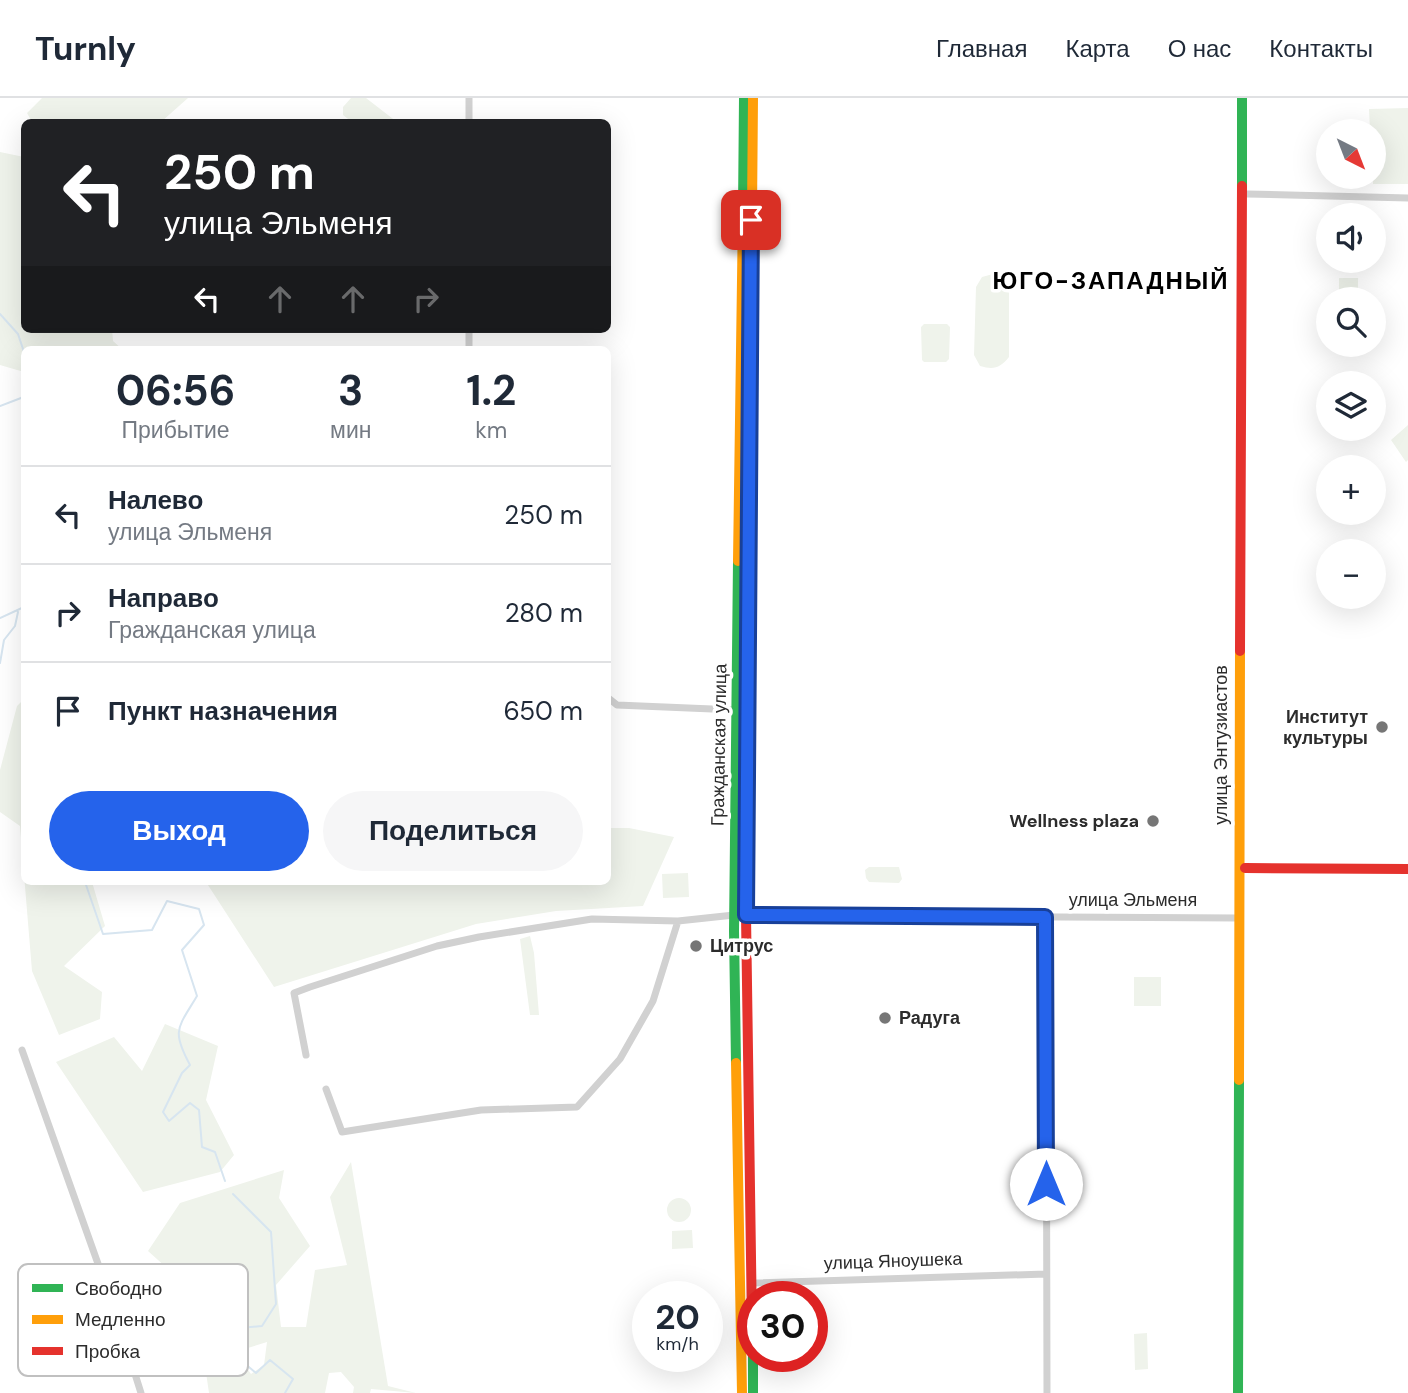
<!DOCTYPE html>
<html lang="ru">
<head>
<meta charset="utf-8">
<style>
	body { margin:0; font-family:"DM Sans",sans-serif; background:#f6f6f7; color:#1f2937; height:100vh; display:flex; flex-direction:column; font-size:26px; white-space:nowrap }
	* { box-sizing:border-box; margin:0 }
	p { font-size:23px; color:#747a83 }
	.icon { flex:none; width:38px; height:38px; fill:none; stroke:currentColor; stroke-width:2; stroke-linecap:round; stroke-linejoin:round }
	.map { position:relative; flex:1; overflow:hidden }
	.sheet { position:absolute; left:21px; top:248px; width:590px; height:539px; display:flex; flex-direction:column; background:#fff; border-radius:10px; box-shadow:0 7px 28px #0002 }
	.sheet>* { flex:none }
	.guide { position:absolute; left:21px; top:21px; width:590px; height:214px; border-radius:10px; box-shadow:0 7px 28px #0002; background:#202124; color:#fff; overflow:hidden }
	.needle { width:46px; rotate:138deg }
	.buttons { position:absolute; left:1316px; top:21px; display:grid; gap:14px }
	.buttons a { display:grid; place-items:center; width:70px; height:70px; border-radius:50%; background:#fff; box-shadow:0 7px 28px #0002; font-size:35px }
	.speed { position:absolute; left:632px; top:1183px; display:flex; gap:14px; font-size:35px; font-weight:700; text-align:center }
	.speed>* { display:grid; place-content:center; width:91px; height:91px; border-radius:50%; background:#fff; box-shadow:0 7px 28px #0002; line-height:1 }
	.speed small { font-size:18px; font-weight:400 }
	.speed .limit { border:10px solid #d22; background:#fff; color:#111 }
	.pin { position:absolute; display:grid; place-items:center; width:60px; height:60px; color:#fff; margin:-30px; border-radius:14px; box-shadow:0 4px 10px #0006 }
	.me { position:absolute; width:77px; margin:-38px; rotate:0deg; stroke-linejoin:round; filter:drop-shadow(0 0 5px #0008) }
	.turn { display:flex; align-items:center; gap:24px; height:147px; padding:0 28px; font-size:32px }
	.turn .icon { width:91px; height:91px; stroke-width:2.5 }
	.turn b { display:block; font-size:49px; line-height:60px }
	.lanes { display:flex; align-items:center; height:66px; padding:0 28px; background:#0003; justify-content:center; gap:35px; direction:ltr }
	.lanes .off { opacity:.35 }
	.eta { display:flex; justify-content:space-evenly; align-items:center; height:119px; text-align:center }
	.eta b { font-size:42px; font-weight:700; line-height:49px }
	.primary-button { display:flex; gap:14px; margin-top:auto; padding:14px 28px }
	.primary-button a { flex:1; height:80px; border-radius:42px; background:#2563eb; color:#fff; font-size:28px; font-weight:700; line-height:80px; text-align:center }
	.primary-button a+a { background:#f6f6f7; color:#1f2937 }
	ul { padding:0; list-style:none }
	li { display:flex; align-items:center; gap:21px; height:98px; padding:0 28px; border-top:2px solid #e0e1e3 }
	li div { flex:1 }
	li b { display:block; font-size:26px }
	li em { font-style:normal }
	header { display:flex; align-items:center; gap:42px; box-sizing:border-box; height:98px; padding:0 35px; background:#fff; border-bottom:2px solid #e0e1e3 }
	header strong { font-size:33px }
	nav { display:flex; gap:38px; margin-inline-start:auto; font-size:24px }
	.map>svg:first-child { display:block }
	.green { fill:#eff3eb; fill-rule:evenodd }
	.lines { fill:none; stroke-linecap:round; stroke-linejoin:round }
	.stream { stroke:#d7e5f0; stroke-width:2 }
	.street { stroke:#d1d1d1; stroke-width:7 }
	.fast { stroke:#30b455; stroke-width:10 }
	.slow { stroke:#ff9f0a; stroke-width:10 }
	.jam { stroke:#e5322d; stroke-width:10 }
	.route-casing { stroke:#184099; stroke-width:18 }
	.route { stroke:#2563eb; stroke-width:12 }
	.poi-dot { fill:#767676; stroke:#fff; stroke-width:2.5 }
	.labels { text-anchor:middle; stroke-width:7; stroke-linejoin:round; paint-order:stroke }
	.poi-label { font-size:18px; font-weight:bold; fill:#2c2c2c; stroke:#fff; text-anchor:end }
	.street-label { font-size:18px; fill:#2c2c2c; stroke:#fff }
	.district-label { font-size:24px; font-weight:bold; letter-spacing:2px; fill:#000; stroke:#fff }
	.key { fill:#fff; stroke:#c0c0c0; stroke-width:2 }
	.key-label { font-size:19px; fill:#2c2c2c }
</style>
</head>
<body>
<header>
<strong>Turnly</strong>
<nav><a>Главная</a><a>Карта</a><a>О нас</a><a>Контакты</a></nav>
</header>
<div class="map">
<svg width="1408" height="1295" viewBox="0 0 1408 1295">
	<rect width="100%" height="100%" fill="#fff"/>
	<path class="green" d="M42 0H188L161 24H32L27 15Z
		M351 0H366L397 24H352L343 17V9Z
		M1408 10V86H1373L1374 33H1370L1369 11Z
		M0 54 24 59V231H112L113 243 123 252H24V293L21 291 24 274 0 267Z
		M993 176 1003 180 1009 189V259C1000 270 994 272 980 268L974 257 976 189 982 179Z
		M1339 180H1358V201H1339Z
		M924 226H947L950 229 949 261 946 264H924L922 262 921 229Z
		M1408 327V362L1406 364 1391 342Z
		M24 601V784H92L105 828 64 868 102 894 100 921 59 937 32 873 20 728 0 714V672L17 608Z
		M607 730H629L674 739 643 808 556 813 476 826 274 889 206 784H607Z
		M869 769H899L902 781 899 785 869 784 866 780 865 772Z
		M688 775 689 799 663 800 662 776Z
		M530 838 534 855 539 917H530L520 841Z
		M1134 879H1161V908H1134Z
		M165 926 218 948 206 1002 234 1057 220 1074 143 1094 56 964 114 939 142 973Z
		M351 1064 388 1288 416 1295 371 1291 370 1295H353L354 1289 341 1274 329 1275 325 1295H209L201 1240 168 1214 187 1188 148 1153 180 1105 284 1072 279 1100 310 1148 276 1187 281 1229H306L315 1172 347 1167 330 1099ZM267 1244 264 1267 251 1276 235 1254Z
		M667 1112a12 12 0 1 1 24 0a12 12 0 1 1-24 0Z
		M692 1132 693 1150 672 1151V1133Z
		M1147 1235 1148 1271 1135 1272 1134 1236Z"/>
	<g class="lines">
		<path class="stream" d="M0 216 18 236 24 254
			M0 308 21 300 24 296
			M0 520 24 509
			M0 565 4 542 15 528 18 514
			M85 784 103 836 152 832 167 803 199 811 204 827 182 852 197 898C178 930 171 932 190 967L182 975 163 1014 169 1023 190 1005 199 1012 202 1049 215 1054 225 1083
			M233 1096 271 1134 276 1206 262 1228 229 1231 241 1251 243 1264 256 1275 270 1262 293 1281 285 1295"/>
		<path class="street" d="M469 24V0
			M1247 96 1408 100
			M469 252V231
			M607 599 617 607 736 612
			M746 817 1238 820
			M1046 819 1047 1295
			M22 952 118 1222 141 1295
			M306 957 294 895 310 889 437 848 479 839 592 821 678 823 734 817
			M326 991 342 1034 481 1012 577 1009 620 961 653 903 678 823
			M752 1185 1046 1176"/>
		<path class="fast" d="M1242 88V0
			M743 112 744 0
			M747 672 751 229
			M736 965 734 833 738 463
			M753 1258V1295
			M1238 1295 1239 982"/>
		<path class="slow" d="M751 229 753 0
			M738 463 743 112
			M736 965 742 1295
			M1239 982 1240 553"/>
		<path class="jam" d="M1240 553 1242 88
			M747 672 746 817 752 1228
			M1245 770 1408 771"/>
	</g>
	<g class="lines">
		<defs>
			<path id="route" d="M751 122 746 817 1045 819 1046 1086"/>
		</defs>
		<use href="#route" class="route-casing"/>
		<use href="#route" class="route"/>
	</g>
	<g class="poi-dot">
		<circle cx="1382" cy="629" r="7"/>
		<circle cx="1153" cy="723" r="7"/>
		<circle cx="696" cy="848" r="7"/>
		<circle cx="885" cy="920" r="7"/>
	</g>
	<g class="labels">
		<g class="poi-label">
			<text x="1368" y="625">Институт<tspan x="1368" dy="21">культуры</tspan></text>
			<text x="1139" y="729">Wellness plaza</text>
			<text x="710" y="854" text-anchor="start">Цитрус</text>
			<text x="899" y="926" text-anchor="start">Радуга</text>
		</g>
		<g class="street-label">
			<text transform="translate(719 647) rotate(-89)" y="6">Гражданская улица</text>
			<text transform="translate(1221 647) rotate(-90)" y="6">улица Энтузиастов</text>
			<text x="1133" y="808">улица Эльменя</text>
			<text transform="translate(893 1163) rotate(-2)" y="6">улица Яноушека</text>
		</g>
		<g class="district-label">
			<text x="1111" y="191">ЮГО-ЗАПАДНЫЙ</text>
		</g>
	</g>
	<rect x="18" y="1166" width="230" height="112" rx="10" class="key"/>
	<rect x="32" y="1186" width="31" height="8" fill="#30b455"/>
	<rect x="32" y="1217" width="31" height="9" fill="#ff9f0a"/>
	<rect x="32" y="1249" width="31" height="8" fill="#e5322d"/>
	<g class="key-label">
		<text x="75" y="1197">Свободно</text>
		<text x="75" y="1228">Медленно</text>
		<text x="75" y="1260">Пробка</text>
	</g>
</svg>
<div class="buttons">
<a><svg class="needle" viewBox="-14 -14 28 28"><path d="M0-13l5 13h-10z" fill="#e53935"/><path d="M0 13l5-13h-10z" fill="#747a83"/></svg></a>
<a><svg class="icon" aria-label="sound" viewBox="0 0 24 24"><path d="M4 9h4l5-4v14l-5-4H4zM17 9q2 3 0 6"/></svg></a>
<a><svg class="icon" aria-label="search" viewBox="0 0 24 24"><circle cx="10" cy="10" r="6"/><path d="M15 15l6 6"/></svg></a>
<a><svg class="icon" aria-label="layers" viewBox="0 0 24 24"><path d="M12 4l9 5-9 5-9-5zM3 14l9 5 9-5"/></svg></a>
<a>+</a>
<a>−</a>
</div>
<div class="speed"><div>20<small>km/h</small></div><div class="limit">30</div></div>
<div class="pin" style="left:751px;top:122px;background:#d93025"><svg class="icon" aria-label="arrive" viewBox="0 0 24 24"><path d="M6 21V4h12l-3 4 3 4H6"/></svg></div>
<svg class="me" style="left:1046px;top:1086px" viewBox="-20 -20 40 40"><circle r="19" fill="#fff"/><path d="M0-13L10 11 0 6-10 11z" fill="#2563eb"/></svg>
<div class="guide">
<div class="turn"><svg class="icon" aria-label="left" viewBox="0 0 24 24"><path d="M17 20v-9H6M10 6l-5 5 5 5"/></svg><div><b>250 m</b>улица Эльменя</div></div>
<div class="lanes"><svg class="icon" aria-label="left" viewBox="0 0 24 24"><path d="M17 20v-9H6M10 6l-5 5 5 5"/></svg><svg class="icon off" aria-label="ahead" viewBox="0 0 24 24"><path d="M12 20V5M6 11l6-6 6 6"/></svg><svg class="icon off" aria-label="ahead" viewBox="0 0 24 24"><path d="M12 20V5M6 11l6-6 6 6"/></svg><svg class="icon off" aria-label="right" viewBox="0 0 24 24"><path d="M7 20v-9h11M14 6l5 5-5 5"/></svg></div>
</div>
<section class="sheet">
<div class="eta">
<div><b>06:56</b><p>Прибытие</p></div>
<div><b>3</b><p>мин</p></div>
<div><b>1.2</b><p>km</p></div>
</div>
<ul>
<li><svg class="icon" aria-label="left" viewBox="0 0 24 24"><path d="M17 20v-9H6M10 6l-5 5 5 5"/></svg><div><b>Налево</b><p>улица Эльменя</p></div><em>250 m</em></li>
<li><svg class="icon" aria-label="right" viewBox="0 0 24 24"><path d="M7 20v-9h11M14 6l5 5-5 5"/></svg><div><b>Направо</b><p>Гражданская улица</p></div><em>280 m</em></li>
<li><svg class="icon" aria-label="arrive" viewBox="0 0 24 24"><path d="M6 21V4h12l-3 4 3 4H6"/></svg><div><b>Пункт назначения</b></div><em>650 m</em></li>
</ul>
<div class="primary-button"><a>Выход</a><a>Поделиться</a></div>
</section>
</div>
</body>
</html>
